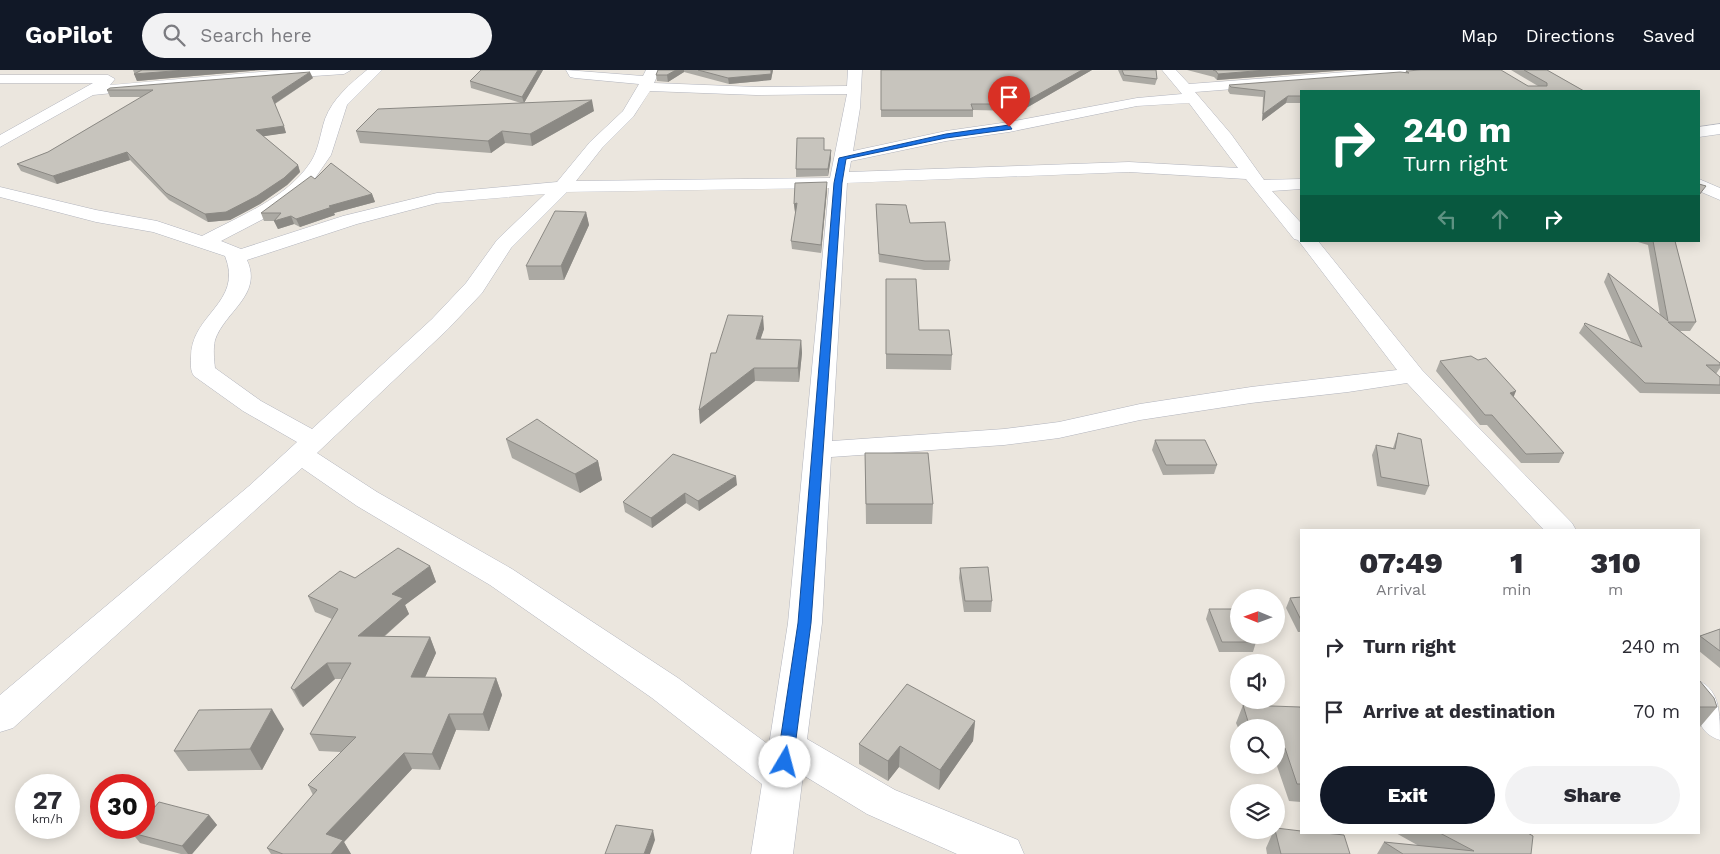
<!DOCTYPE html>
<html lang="en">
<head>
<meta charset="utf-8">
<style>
	body { margin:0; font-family:"Work Sans",sans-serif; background:#f2f2f3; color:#2b2b33; height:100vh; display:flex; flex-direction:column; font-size:19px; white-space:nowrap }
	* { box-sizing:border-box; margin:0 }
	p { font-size:16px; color:#7c7c81 }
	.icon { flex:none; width:28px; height:28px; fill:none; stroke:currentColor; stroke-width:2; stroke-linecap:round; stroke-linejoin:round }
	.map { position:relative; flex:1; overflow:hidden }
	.drawer { position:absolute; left:1300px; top:459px; width:400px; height:305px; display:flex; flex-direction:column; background:#fff; border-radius:0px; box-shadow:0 2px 12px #0003 }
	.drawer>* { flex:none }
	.banner { position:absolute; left:1300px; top:20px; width:400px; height:152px; border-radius:0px; box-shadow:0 2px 12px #0003; background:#0b6e4f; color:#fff; overflow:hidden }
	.needle { width:32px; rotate:271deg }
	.buttons { position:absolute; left:1230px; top:519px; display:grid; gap:10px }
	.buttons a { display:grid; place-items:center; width:55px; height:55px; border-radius:50%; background:#fff; box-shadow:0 2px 12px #0003; font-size:25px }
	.speed { position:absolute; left:15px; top:704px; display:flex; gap:10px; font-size:25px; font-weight:700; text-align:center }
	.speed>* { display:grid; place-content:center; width:65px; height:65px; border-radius:50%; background:#fff; box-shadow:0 2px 12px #0003; line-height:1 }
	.speed small { font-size:12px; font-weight:400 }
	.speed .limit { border:8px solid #d22; background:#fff; color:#111 }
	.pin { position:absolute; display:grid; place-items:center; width:42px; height:42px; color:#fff; margin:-51px -21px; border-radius:50% 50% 50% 0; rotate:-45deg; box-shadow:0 0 5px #0007 }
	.pin .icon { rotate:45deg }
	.me { position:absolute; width:55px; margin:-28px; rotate:8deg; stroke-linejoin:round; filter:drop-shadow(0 0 4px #0008) }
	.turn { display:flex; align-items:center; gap:18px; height:105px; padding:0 20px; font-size:22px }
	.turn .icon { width:65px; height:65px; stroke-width:2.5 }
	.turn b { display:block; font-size:35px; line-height:42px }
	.lanes { display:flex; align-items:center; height:48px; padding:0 20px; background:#0003; justify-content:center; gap:25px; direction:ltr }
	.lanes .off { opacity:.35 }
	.eta { display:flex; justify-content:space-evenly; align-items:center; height:85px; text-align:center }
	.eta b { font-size:30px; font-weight:800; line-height:35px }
	.action { display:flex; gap:10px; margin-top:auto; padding:10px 20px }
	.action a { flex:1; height:58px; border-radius:30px; background:#111827; color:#fff; font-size:20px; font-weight:800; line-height:58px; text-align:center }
	.action a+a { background:#f2f2f3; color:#2b2b33 }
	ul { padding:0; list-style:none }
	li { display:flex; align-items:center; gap:15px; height:65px; padding:0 20px }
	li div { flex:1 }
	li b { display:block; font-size:19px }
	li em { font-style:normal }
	header { display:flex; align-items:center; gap:30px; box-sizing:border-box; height:70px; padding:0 25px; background:#111827; color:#fff }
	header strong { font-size:24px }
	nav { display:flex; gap:28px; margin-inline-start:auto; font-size:18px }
	.search { width:350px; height:45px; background:#f2f2f3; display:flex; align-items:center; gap:12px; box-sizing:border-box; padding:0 18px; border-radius:28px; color:#7c7c81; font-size:19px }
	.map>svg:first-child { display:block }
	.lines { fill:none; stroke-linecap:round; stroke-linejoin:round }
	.minor-casing { stroke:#b2b4bd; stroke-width:1 }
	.minor { fill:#fff; fill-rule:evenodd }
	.wall { fill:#aba9a3 }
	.shaded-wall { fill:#8b8984 }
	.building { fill:#c7c4bd; stroke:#8b8984 }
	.route { fill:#1a73e8; stroke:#114b97 }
</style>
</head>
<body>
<header>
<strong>GoPilot</strong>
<div class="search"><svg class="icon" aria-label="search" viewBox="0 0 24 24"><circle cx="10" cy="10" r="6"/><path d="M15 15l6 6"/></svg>Search here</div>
<nav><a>Map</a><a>Directions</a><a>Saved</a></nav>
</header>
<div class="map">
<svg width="1720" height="784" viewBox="0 0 1720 784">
	<rect width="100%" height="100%" fill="#ebe6de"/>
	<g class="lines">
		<defs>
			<path id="minor" d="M283 0H351L344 4 211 13 93 25 0 77V65L93 13H0V5H108L115 9 110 15Z
				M367 0H382L347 35 331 85 311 114 271 145 221 171 241 179 343 146 437 123 557 112 590 72 623 41 639 14 575 8 570 7 566 0 643 6 646 0H660L654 13 756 17 847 16 848 0H862L860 38 853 81 946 61 1009 52 1137 28 1182 24 1162 0H1176L1189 14 1373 0H1432L1425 4 1195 22 1231 64 1264 110 1301 109V119L1272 121 1301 153V171H1318L1422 300 1572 453 1576 460H1544L1407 313 1348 322 1251 333 1140 350 1059 368 1004 375 831 387 822 553 807 669 895 720 1018 770 1024 784H957L867 744 803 705 793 784H751L762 714 652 628 490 515 357 436 302 398 13 658 0 662V625L249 416 297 372 243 341 194 306C190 300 191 295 191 288 190 244 244 233 225 186L153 162 96 152 0 127V117L96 140 157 151 202 166C239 146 286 129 310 93 319 80 320 64 325 49 333 28 350 14 367 0ZM650 21 756 25 847 24 830 108 576 111 602 78 633 47ZM1189 33 1238 98 1129 92 849 102 851 91 946 71 1009 62 1137 36ZM1129 102 1246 109 1294 169 1298 170 1397 300 1251 317 1140 334 1059 352 1004 359 832 371 847 113ZM829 118 788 553 769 675 678 608 512 499 377 422 317 383 448 259 482 223 511 178 567 122ZM545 124 497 170 466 213 432 249 312 359 261 331 215 298C214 289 213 279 215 270 225 241 263 225 247 190L357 154 437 133Z
				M1720 54V64L1699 67V57Z
				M1699 109 1720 118V130L1699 121Z
				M1699 611C1720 620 1720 644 1720 670 1692 661 1697 636 1699 611Z"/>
		</defs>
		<use href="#minor" class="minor-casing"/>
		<use href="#minor" class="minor"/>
	</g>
	<path class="wall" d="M133 0H261L137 11Z
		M481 0H543L524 33 594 41 532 76 505 73 491 83 360 73 356 61 521 33 471 18 470 11Z
		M658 0H773L771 10 729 14 684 2 668 12 657 11 656 5Z
		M881 0H1092L1021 41 973 40V47H881Z
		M1118 0H1156L1157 9 1155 15 1123 11Z
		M1187 0H1348L1217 10 1214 7Z
		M1511 0H1547L1584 21H1301V33H1286L1262 51 1263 27 1230 24 1228 21 1229 15 1405 3 1406 1 1528 16H1538Z
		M313 8 275 34 286 63 263 66 298 95 300 102 287 115 260 134 230 150 208 152 169 130 130 90 57 114 21 101 17 94 48 82 142 27H110L107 20Z
		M824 80H831V88L828 106 796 107V99Z
		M315 109 372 124 375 132 334 143 335 145 300 157 294 154 278 159 274 151H264L261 143Z
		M827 120 821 183 792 179 791 171 796 141 795 142 794 134Z
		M876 134 910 153 950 191 949 200H924L879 192Z
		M586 142 589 155 564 210H529L526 196Z
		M1638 171H1675L1696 252 1690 261H1680L1720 293V298L1716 304 1720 307V324L1640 323 1579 263 1585 253 1631 272 1604 212 1608 203 1660 245 1648 175 1638 172Z
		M886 223 919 260 952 285 951 300 886 299Z
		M764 259 760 269 801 270 802 283 799 312 755 311 700 354 699 340 716 283Z
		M1440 291 1514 327 1564 383 1559 393H1521L1487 355H1480L1436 301Z
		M1398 363 1429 416 1425 425 1377 416 1372 385 1376 375 1393 378Z
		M506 369 598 391 602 410 580 423 512 388Z
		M1155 370 1217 395 1214 404 1163 405 1152 380Z
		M865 383 933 434 932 454H866Z
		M737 415 699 441 686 433 652 458 625 442 623 432Z
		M430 496 436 512 405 535 409 544 384 567H430L436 583 425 607 496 608 502 625 489 661 456 660 440 700 412 699 344 772 351 784H271L267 778 313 725 308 715 341 682 319 681 310 664 342 609H335L303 637 300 634 291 618 332 549 315 542 308 526 355 508Z
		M960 498 992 531 991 542H964L959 508Z
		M1301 527V562H1298L1286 538 1290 528Z
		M1209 539 1256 572 1253 582H1219L1206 549Z
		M1720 559V598L1699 581V568L1700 566Z
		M1699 610 1717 637 1700 657H1699Z
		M1243 635 1301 640V732L1289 731 1277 696 1261 695H1276V658H1239V660L1236 653Z
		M975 651 973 671 939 720 899 697 888 711 859 694V674Z
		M284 659 262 700 188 701 174 681Z
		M209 745 217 755 192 784H181L140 773 132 763Z
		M1274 760H1276L1350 784H1267L1266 778Z
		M1394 762H1526L1531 784H1377L1384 772 1419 776Z"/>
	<path class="shaded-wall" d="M185 0H261L137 11 134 4Z
		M538 0H543L524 33 522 27Z
		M676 0H684V2L668 12 667 5Z
		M773 0 771 10 729 14 728 8Z
		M1082 0H1092L1021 41V34Z
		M1266 0H1348L1217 10 1218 4Z
		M310 2 313 8 274 34 272 27Z
		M1288 26 1286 33 1262 51 1263 44Z
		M592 30 594 41 532 76 530 64Z
		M284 56 286 63 259 67 256 60Z
		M502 61 505 73 491 83 488 71Z
		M831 80V88L828 106V99Z
		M127 82 130 90 57 114 53 106Z
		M298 95 300 102 287 115 260 134 230 150 208 152 205 144Z
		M827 112V120L821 183V175Z
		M372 124 375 132 334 143 335 145 300 157 296 149 329 136Z
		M797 133 798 141 795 142 794 134Z
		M586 142 589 155 564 210 561 196Z
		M291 146 294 154 278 159 274 151Z
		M763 246 764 259 756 283V269Z
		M801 270 802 283 799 312 798 298Z
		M754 298 755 311 700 354 699 340Z
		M1516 321 1512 331 1510 323Z
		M598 391 602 410 580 423 575 404Z
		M736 406 737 415 699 441 698 431Z
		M685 423 686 433 652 458 651 448Z
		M430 496 436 512 405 535 409 544 366 582 358 566 392 524Z
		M430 567 436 583 418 623 411 607Z
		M327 593 335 609 303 637 294 620Z
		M496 608 502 625 489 661 483 644Z
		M272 639 284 659 262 700 250 679Z
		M449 644 456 660 440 700 432 684Z
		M975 651 973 671 939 720 940 700Z
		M900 676 899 697 888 711V691Z
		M404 683 412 699 344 772 351 784H331L326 764Z
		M209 745 217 755 192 784H188L182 776Z
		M653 760 655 770 650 784H644Z"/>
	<path class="building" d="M142 0H185L134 4Z
		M481 0H538L522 27 470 11Z
		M658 0H676L667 5H656Z
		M698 0H771V4L728 8Z
		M881 0H1082L1021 34H971L973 40H881Z
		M1122 0H1156L1157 9 1124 5Z
		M1213 0H1266L1218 4 1216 1Z
		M1421 0H1501L1528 16H1547V13L1524 0H1547L1584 21H1301V26H1288L1263 44 1265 21 1231 17 1229 15 1400 2 1409 3 1406 1Z
		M310 2 272 27 284 56 256 60 298 95 284 108 257 126 226 142 205 144 166 123 127 82 53 106 17 94 48 82 153 20H107L110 18Z
		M592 30 530 64 502 61 488 71 356 61 378 39Z
		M797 68H824V80H831L828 99H796Z
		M331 93 372 124 329 136 332 137 296 149 291 146 274 151 281 143H261L311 106 315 109Z
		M827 112 821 175 791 171 797 133 794 134 795 113Z
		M1699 114 1706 116 1699 125Z
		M876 134 906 135 910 153 945 152 950 191H925L879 184Z
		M555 141 586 142 561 196H526Z
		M1653 171H1675L1696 252H1668L1720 293V295H1706L1720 307V315L1645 313 1584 254 1585 253 1642 277 1608 203 1668 251Z
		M886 209H916L919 260H949L952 285 886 284Z
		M728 245 763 246 756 269 801 270 798 298H754L699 340 711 283H716Z
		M1471 286 1478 290 1486 288 1516 321 1510 323 1564 383 1526 384 1492 345H1485L1440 291Z
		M537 349 598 391 575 404 506 369Z
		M1398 363 1421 369 1429 416 1381 407 1376 375 1395 379Z
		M1155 370H1205L1217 395H1166Z
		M865 383H928L933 434H866Z
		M673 384 736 406 698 431 685 423 651 448 623 432Z
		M398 478 430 496 392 524 403 528 358 566 430 567 411 607 496 608 483 644H449L432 684 404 683 326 764 343 770 331 784H283L267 778 317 720 308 715 356 667 310 664 351 593H327L294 620 291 618 338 539 308 526 340 501 355 508Z
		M988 497 992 531H965L960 498Z
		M1301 527V550L1290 528Z
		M1209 539H1239V565H1253L1256 572H1222Z
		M1720 559V581L1700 566Z
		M1699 610 1714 628 1717 637H1699Z
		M907 614 975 651 940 700 900 676 888 691 859 674Z
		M1243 635 1300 637 1301 640V714H1297L1285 678H1276V658H1250Z
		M272 639 250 679 174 681 199 640Z
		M159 732 209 745 182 776 132 763 137 758H144V750Z
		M616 755 653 760 644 784H605Z
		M1276 758 1301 761V762H1316L1344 765 1350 784H1281L1275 760H1276Z
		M1438 762H1526L1533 766 1531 784H1403L1384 772 1474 781Z"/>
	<path class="route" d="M1009 55 1012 59 946 68 846 89 842 113 811 553 793 692 790 697 785 698 779 697 777 692 798 553 834 113 839 88 946 64Z"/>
</svg>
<div class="buttons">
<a><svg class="needle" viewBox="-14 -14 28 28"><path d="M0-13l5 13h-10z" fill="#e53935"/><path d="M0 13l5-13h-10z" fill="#7c7c81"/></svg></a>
<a><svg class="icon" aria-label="sound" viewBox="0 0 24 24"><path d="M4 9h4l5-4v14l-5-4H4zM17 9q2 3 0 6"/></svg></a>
<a><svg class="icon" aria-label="search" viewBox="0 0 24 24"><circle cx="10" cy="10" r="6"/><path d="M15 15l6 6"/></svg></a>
<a><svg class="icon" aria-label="layers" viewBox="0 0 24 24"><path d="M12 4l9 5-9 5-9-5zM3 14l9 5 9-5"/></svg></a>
</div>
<div class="speed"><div>27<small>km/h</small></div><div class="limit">30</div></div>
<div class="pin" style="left:1009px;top:57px;background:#d93025"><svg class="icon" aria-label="arrive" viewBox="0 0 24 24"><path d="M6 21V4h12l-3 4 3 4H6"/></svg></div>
<svg class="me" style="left:785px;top:692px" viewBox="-20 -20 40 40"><circle r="19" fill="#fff"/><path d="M0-13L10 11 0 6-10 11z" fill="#1a73e8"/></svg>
<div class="banner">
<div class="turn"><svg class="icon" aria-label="right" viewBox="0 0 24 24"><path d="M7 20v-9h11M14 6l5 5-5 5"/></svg><div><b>240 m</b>Turn right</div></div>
<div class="lanes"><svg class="icon off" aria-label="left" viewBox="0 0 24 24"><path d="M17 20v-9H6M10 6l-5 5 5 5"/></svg><svg class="icon off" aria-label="ahead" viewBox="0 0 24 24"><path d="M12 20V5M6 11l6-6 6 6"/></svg><svg class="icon" aria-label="right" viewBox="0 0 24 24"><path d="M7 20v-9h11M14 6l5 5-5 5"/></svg></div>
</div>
<section class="drawer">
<div class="eta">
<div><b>07:49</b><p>Arrival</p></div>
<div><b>1</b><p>min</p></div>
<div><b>310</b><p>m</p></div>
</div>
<ul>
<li><svg class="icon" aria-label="right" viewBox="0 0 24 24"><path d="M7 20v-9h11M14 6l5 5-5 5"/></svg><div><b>Turn right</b></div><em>240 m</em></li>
<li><svg class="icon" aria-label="arrive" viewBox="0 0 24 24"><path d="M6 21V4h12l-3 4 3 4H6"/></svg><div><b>Arrive at destination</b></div><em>70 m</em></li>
</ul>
<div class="action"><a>Exit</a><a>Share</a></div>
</section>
</div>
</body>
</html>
